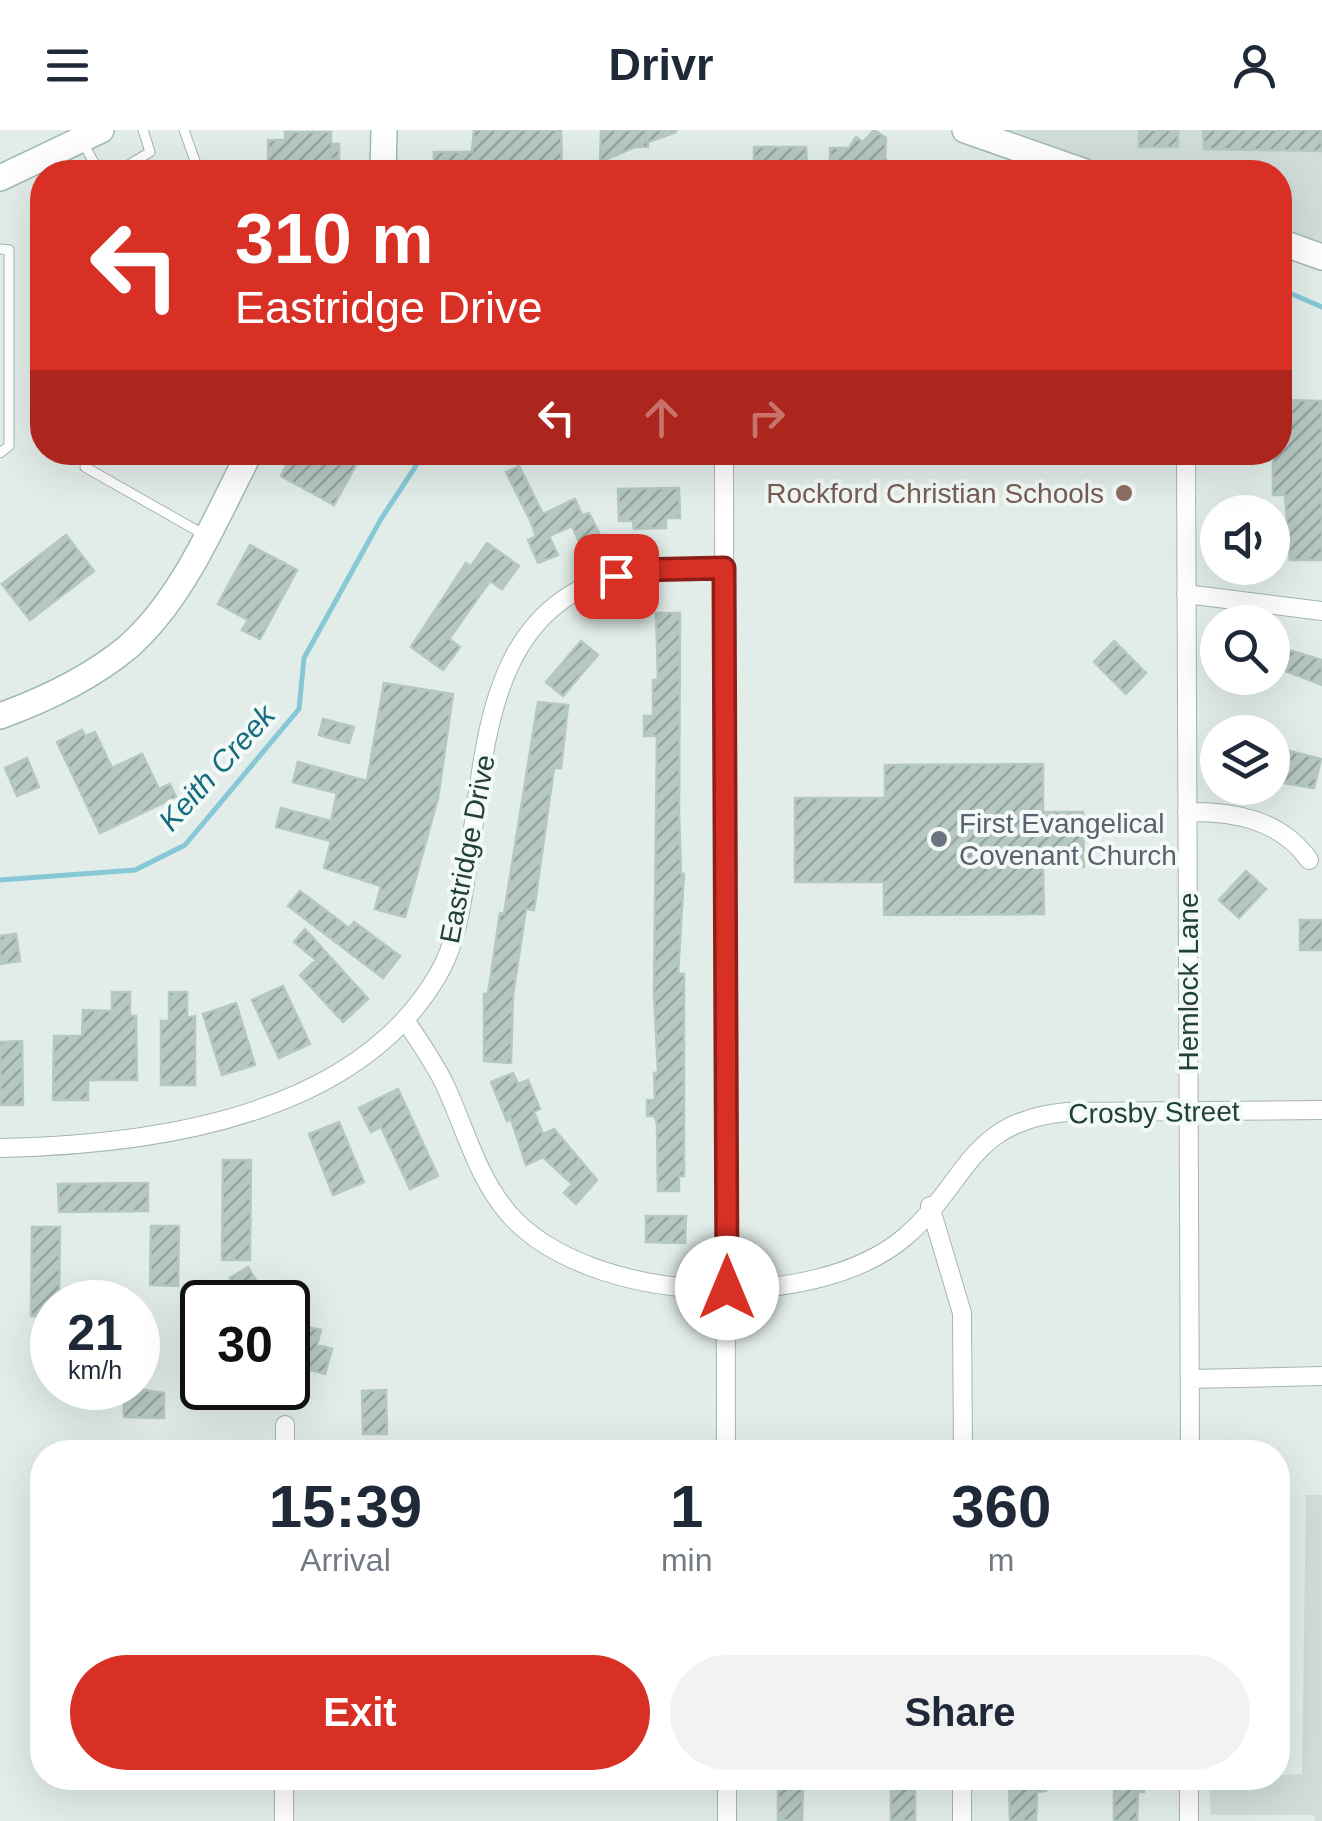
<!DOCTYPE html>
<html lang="en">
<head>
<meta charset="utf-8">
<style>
	body { margin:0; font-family:Helvetica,sans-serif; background:#f2f2f3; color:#1f2937; height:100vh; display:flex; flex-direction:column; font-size:38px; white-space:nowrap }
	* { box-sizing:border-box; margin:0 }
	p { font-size:32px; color:#747a83 }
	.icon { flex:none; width:55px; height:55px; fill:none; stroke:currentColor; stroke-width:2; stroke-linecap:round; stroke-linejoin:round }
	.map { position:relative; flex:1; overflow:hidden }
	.sheet { position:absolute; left:30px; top:1310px; width:1260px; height:350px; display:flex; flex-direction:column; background:#fff; border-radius:40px; box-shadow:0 10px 40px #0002 }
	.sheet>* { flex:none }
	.top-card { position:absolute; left:30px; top:30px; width:1262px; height:305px; border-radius:40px; box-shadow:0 10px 40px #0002; background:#d93025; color:#fff; overflow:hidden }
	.fabs { position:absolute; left:1200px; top:365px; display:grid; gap:20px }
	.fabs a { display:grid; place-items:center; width:90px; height:90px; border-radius:50%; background:#fff; box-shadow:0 10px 40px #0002; font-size:50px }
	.speed { position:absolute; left:30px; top:1150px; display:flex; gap:20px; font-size:50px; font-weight:700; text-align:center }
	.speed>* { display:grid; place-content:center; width:130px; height:130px; border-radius:50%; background:#fff; box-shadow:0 10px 40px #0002; line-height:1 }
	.speed small { font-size:25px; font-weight:400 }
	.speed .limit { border:5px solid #111; border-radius:15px; background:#fff; color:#111 }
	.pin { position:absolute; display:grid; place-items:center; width:85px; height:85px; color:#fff; margin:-42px; border-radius:20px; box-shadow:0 5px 15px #0006 }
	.me { position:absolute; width:110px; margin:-55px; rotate:0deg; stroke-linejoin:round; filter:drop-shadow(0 0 8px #0008) }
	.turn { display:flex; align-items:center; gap:35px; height:210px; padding:0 40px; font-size:45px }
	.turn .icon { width:130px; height:130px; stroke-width:2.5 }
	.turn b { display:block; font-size:70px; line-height:85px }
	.lanes { display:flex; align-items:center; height:95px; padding:0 40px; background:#0003; justify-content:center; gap:50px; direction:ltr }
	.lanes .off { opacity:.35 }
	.eta { display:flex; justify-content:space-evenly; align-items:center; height:170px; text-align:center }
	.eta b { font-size:60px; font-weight:700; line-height:70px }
	.button { display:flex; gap:20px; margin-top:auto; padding:20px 40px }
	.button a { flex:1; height:115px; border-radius:60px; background:#d93025; color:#fff; font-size:40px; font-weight:700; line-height:115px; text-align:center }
	.button a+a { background:#f2f2f3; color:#1f2937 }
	header { display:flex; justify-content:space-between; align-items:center; height:130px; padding:0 40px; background:#fff; font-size:45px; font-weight:700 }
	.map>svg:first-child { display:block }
	.built { fill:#d0ddd8 }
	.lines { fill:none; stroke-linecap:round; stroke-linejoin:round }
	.stream { stroke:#86c8d6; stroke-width:5 }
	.building { fill:url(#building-hatch); stroke:#b4c8c0; stroke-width:2.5 }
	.lane-casing { stroke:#a4b6b0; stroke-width:11 }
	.street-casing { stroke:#a4b6b0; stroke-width:20 }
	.secondary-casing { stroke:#a0bab1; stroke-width:28 }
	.lane { stroke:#fff; stroke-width:9 }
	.street { stroke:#fff; stroke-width:18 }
	.secondary { stroke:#fff; stroke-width:25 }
	.route-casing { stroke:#8d1f18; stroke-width:25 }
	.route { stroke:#d93025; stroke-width:18 }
	.education-dot { fill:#8d6e63; stroke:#f3f9f6; stroke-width:4 }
	.worship-dot { fill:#6b7280; stroke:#f3f9f6; stroke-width:4 }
	.labels { text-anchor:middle; stroke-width:8; stroke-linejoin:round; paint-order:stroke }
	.education-label { font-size:28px; fill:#785e54; stroke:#f3f9f6; text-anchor:end }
	.worship-label { font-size:28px; fill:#5b616d; stroke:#f3f9f6; text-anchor:start }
	.street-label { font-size:28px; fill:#214038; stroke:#f3f9f6 }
	.water-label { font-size:30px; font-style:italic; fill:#166d81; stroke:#f3f9f6 }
</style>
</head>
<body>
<header><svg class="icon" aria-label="menu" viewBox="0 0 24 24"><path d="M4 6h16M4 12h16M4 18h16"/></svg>Drivr<svg class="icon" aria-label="person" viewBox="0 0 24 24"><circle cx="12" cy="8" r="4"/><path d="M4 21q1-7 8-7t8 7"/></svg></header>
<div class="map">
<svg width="1322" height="1691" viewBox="0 0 1322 1691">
	<defs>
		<pattern id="building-hatch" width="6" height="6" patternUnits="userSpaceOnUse" patternTransform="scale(2.5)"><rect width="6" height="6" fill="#b7c8c2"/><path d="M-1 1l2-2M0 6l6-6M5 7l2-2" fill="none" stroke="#94a49f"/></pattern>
	</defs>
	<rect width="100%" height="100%" fill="#e2ede9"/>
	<path class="built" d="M1004 0H1322V114L1280 99V42H1122Z
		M1306 1365H1322V1691H1315L1314 1685H1211L1209 1648 1302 1644Z"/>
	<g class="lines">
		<path class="stream" d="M1280 159 1322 177
			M0 750 135 740 185 715 299 579 304 528 381 389 425 322"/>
	</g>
	<path class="building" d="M474 0H561L562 42H434V22H472Z
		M601 0H676V2L648 12V17H635L600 32Z
		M874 0 886 8 885 29 900 42H830V18H849L856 7 863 12Z
		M1139 0H1178V17H1139Z
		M1203 0H1322V21L1204 19Z
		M285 2H331V14H339V29H326V38L268 37V10H285Z
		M754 17H806L807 39 754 40Z
		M1280 270 1322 271V430H1290L1285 365H1273V322H1280Z
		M293 322H363L334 375 281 346Z
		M519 336 543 384 575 369 582 385 589 383 600 405 580 414 572 396 549 406 558 425 538 433 528 410 536 406 530 390 506 342Z
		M679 358 680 388H666V398L634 399 633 391H619L618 359Z
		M66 405 94 441 30 490 2 454Z
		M487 413 519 436 502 459 490 451 473 475 449 509 460 517 443 540 411 517 466 433 471 436Z
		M250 415 297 440 260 509 242 500 248 490 218 474Z
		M656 483H680L679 685 681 744H684L678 844H684V1046H679V1061H658L657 995 655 986H647V970H655L654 943 658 942 654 864 657 606H644V586H653V550H658Z
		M581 511 598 525 563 566 546 552Z
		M1114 511 1146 543 1126 564 1094 532Z
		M1272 515 1322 530V555L1272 536Z
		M384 553 453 564 438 668 405 787 375 779 381 756 324 738 331 711 276 697 281 678 331 691 337 663 293 652 298 632 367 651Z
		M538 572 568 575 561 638H554L534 780 526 779 513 865 511 933 484 931V864H488L500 783 504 784Z
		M323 589 354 597 349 613 319 605Z
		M82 600 85 606 95 602 112 638 142 624 159 659 170 654 176 667 100 703 57 612Z
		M1278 618 1321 629 1314 658 1272 651Z
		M27 628 39 657 17 666 5 638Z
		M1043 634V682H1083L1084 737H1043L1044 784 884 785V752H795V668H885V635Z
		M1246 741 1266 759 1239 788 1219 770Z
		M300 761 349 798 354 792 400 826 383 848 288 776Z
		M1300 790H1322V820H1300Z
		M305 799 368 869 343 892 300 845 316 830 294 812Z
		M16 804 20 831 0 834V806Z
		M283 856 310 914 279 928 252 870Z
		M112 862H130V886H136L137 950H88V970H53L54 906H82L83 880 112 881Z
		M169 862H187V888L195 886V955H161V891H169Z
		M236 873 255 935 222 945 203 884Z
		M22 911 23 975H1L0 912Z
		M513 943 518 954 528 950 540 979 534 982 543 1004 554 999 597 1050 576 1074 564 1063 572 1054 543 1027 526 1035 511 989 507 991 491 952Z
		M398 959 438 1046 410 1059 381 997 371 1002 359 978Z
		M339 992 364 1052 333 1065 309 1004Z
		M223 1030H251L250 1130H222Z
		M148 1053V1081L59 1082 58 1054Z
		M646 1086H686L685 1113 646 1112Z
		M151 1096H179L178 1156 150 1155Z
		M32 1097H60L59 1172H52V1186H31Z
		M248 1137 269 1172H246L230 1148Z
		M303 1196 321 1200 317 1215 332 1219 325 1244 288 1234V1208L299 1211Z
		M131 1258 164 1263V1288L124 1287V1264H131Z
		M386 1260 387 1304H363L362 1261Z
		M891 1648H915V1691H891Z
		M1014 1648H1046V1661L1037 1662 1036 1691H1010L1009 1650Z
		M1114 1648H1144V1662H1138L1137 1691H1114Z
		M778 1651H803L802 1691 778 1690Z"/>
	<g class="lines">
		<defs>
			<path id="lane" d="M184 0 199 42
				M82 11 99 42
				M117 42 150 22 143 0
				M0 119 9 120V316L0 323
				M85 337 203 404"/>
			<path id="street" d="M724 322 726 1322
				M1186 322 1190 1322
				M1186 464 1322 481
				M1187 682C1234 681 1281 690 1309 730
				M405 890C419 911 434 932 445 955 465 998 477 1047 509 1084 589 1175 813 1185 905 1107 968 1053 967 991 1067 982L1322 980
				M0 1018C152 1015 357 987 439 843 458 809 462 771 468 733 487 614 485 471 632 441 661 435 694 438 723 438
				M930 1076 962 1183 963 1322
				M1190 1249 1322 1246
				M285 1322V1295
				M727 1648V1691
				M284 1691V1648
				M962 1691V1648
				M1189 1691V1648"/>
			<path id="secondary" d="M965 0 1085 42
				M383 42 384 0
				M0 48 101 0
				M1280 112 1322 127
				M0 586C44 570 92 547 128 517 184 468 216 387 250 322"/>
		</defs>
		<use href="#lane" class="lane-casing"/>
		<use href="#street" class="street-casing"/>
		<use href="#secondary" class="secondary-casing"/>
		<use href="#lane" class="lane"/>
		<use href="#street" class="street"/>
		<use href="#secondary" class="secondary"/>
	</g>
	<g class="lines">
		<defs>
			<path id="route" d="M616 446 635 440 724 438 727 1158"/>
		</defs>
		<use href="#route" class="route-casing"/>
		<use href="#route" class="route"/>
	</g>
	<circle class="education-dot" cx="1124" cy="363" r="10"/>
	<circle class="worship-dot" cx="939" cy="709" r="10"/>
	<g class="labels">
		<g class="education-label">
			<text x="1104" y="373">Rockford Christian Schools</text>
		</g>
		<g class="worship-label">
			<text x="959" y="703">First Evangelical<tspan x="959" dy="32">Covenant Church</tspan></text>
		</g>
		<g class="street-label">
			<text transform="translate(467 719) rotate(-79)" y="10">Eastridge Drive</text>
			<text transform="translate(1188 852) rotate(-90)" y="10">Hemlock Lane</text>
			<text transform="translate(1154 982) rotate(-1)" y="10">Crosby Street</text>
		</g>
		<g class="water-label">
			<text transform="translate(217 638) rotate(-48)" y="10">Keith Creek</text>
		</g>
	</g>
</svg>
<div class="fabs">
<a><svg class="icon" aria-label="sound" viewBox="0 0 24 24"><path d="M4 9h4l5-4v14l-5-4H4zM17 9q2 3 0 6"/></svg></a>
<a><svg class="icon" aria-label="search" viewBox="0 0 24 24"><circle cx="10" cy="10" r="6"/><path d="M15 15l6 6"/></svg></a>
<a><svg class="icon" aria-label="layers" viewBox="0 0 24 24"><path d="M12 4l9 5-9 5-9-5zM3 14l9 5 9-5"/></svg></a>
</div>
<div class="speed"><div>21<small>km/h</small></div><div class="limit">30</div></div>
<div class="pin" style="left:616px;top:446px;background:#d93025"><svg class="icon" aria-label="arrive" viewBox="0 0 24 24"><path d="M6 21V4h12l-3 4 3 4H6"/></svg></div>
<svg class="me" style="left:727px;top:1158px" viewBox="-20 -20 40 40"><circle r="19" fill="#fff"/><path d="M0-13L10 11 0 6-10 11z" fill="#d93025"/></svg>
<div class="top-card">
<div class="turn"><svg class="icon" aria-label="left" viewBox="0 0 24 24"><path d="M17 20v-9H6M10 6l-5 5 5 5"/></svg><div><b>310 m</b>Eastridge Drive</div></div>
<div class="lanes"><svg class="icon" aria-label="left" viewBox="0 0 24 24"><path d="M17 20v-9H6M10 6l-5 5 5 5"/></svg><svg class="icon off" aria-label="ahead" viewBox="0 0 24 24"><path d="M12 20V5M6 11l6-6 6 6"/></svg><svg class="icon off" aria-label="right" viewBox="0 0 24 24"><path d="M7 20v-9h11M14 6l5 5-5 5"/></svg></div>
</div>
<section class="sheet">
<div class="eta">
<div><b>15:39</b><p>Arrival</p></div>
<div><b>1</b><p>min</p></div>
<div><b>360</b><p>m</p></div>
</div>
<div class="button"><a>Exit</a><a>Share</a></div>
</section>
</div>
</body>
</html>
